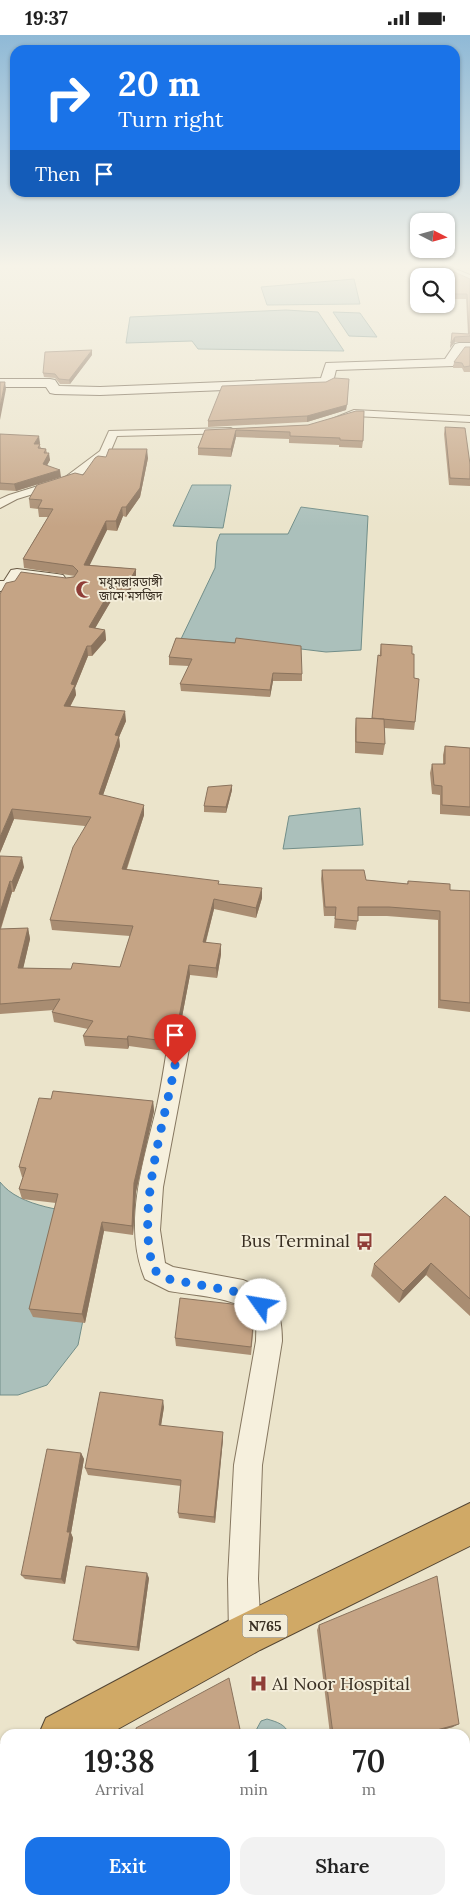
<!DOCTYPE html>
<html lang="en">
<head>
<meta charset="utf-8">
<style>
	body { margin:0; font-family:Lora,"Noto Sans Bengali",serif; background:#f2f2f2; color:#222; height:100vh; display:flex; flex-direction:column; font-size:19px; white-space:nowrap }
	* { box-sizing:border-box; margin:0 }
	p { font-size:16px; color:#767676 }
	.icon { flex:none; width:28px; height:28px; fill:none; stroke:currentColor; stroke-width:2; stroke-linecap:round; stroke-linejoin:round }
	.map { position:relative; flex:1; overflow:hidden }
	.side { position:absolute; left:0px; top:1694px; width:470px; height:176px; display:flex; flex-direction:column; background:#fff; border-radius:15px 15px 0 0; box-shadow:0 1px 4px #0004 }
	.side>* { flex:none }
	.top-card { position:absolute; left:10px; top:10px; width:450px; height:152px; border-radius:15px; box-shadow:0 1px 4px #0004; background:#1a73e8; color:#fff; overflow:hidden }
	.needle { width:32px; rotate:96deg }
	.controls { position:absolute; left:410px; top:178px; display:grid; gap:10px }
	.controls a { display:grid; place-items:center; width:45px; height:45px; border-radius:10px; background:#fff; box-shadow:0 1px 4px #0004; font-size:25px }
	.pin { position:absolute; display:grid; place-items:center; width:42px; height:42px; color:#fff; margin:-51px -21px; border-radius:50% 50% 50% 0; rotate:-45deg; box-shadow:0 0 5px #0007 }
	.pin .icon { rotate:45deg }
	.me { position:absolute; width:55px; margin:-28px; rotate:302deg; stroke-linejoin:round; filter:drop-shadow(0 0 4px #0008) }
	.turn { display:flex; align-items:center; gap:18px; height:105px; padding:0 25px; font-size:22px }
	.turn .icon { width:65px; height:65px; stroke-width:2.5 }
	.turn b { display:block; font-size:35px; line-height:42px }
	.then { display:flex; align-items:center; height:48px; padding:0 25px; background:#0003; gap:10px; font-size:19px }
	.eta { display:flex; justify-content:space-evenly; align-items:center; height:85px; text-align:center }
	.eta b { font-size:30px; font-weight:600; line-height:35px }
	.primary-button { display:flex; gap:10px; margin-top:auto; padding:10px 25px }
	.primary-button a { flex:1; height:58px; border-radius:15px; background:#1a73e8; color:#fff; font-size:20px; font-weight:600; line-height:58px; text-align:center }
	.primary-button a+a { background:#f2f2f2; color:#222 }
	.status { display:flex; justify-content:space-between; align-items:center; height:35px; padding:0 25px; background:#fff; direction:ltr }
	.status svg { height:14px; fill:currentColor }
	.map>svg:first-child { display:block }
	.water { fill:#abc0bb; stroke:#728e89 }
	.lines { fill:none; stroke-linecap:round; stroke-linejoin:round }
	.street-casing { stroke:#867760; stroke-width:2 }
	.secondary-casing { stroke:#685843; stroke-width:2 }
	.highway-casing { stroke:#544634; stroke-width:2 }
	.street { fill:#f6f0dd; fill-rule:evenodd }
	.secondary { fill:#f6f0dd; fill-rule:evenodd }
	.highway { fill:#d0a966; fill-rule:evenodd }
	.wall { fill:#a98d72 }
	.shaded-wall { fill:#8a735d }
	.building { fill:#c5a485; stroke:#8a735d }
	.route { stroke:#1a73e8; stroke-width:9; stroke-dasharray:0 16.2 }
	.labels { text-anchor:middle; stroke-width:4; stroke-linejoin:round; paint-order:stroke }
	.far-poi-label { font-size:12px; fill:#382e22; stroke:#f3edd9; text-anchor:start }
	.shield { fill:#f3edd9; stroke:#706759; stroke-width:1 }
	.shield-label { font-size:14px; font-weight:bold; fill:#382e22 }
	.near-poi-label { font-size:18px; fill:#382e22; stroke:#f3edd9; text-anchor:end }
</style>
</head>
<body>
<div class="status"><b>19:37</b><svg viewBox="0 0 49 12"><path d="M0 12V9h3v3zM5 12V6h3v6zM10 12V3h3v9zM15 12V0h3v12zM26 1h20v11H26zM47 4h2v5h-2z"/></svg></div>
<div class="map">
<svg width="470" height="1869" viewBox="0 0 470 1869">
	<rect width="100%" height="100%" fill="#ebe4cb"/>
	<path class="water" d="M354 244 360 269 267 270 261 252Z
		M286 275 318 277 344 316 198 314 192 306 126 308 130 282Z
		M333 277 360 278 377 302 349 301Z
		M192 450H231L223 493 173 491Z
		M301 472 368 481 361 615 326 617 268 610 181 604 215 533 217 507 220 499H288Z
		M360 773 363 810 283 814 289 781Z
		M0 1147C20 1173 69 1176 100 1181L103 1185 78 1310 47 1350 18 1360H0Z
		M267 1684C277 1687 285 1689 289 1699H254L261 1686Z
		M250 1865H394L395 1869H250Z"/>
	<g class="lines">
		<defs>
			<path id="street" d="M354 375 470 381V387L355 381 337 387 332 384Z
				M231 393 236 396 235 398 117 401 109 420 72 447 17 464 0 473V464L9 460 64 443 100 416 109 396Z
				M178 1005 186 1008 189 1014 163 1152 160 1195 165 1228 173 1232 243 1245C274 1257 282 1274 282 1306L262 1430 258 1544 261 1600 256 1611 245 1616 234 1611 229 1600 228 1544 234 1430 256 1306C256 1297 258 1286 252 1279 238 1262 190 1260 169 1256L145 1244C122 1190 144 1125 157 1071 161 1052 164 1033 167 1014L170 1008Z"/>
			<path id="secondary" d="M433 230H446L470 240V247Z
				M459 308H470V316H463L453 331 336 335 333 347 326 351 100 360 55 359 50 358 46 352H0V344H50L55 345 59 351 100 352 321 343 326 328 445 324 455 309Z
				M17 534 57 539 63 540 66 544 63 548 57 549 22 545 15 555 0 556V546H4L11 535Z"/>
			<path id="highway" d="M470 1468V1511L260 1615 109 1699H39L46 1683 230 1585Z
				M5 1707V1753L0 1755V1709Z"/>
		</defs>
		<use href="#street" class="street-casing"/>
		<use href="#secondary" class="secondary-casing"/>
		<use href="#highway" class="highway-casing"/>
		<use href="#street" class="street"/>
		<use href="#secondary" class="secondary"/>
		<use href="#highway" class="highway"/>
	</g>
	<path class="wall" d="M429 230 470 244V307H455L450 313 452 298 468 299 466 264H446V241H432Z
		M470 312V337H464L462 333H453L454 327Z
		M92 320 70 349H60L55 343 44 342 43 338Z
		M349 344 346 375 307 387 208 392V386L326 347Z
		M308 390 363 406 362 413 339 412V410L289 408V404L236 402 231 422 198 420V413L205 395Z
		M445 392 470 429V451L449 450 444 399Z
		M0 399 40 408 39 409 41 413 46 414 47 418 50 425 47 430 61 442 16 456 0 455Z
		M106 422 148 423 140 462 126 482 123 481 117 496 107 495 89 530 136 534V543L127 562 114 561 95 593 105 595 106 605 92 621H88L75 653 76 660 70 672 126 686 119 702 120 711 103 760 144 780 127 834 219 849 262 863 256 883 214 874 206 907 221 919 217 943 190 940 178 1003 168 1007 165 1016 129 1011 128 1014 85 1011 83 1001 88 994 54 987 52 977 54 975 0 979V821L24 832 14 857H12L1 894 28 893 30 904 23 933 71 934 120 932 130 901 52 895 50 885 85 791 14 784 0 818 66 543 75 541 24 533 23 524 48 482H39L38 474 30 473 29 464 83 440Z
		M176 603 302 639V646H273L270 662 181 656 180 649 189 631 169 630V622Z
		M381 609 412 619 414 643 415 687 414 695 384 693 385 709 383 720 355 718V694L356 683H372Z
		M445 711 470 713V781L440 779V760L432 759 430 738 432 729H443V720Z
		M232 755 226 778 204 777V771Z
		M322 835 366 845 407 849 408 846 450 855 470 856V977L438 973V885L387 881H358L356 895 334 893 335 881H324L321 844Z
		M51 1064 153 1066 154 1076 136 1157 133 1200 104 1196 85 1288 33 1282 29 1274 56 1168 22 1164 19 1154 23 1142H22L19 1132Z
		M470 1182V1281L426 1240 399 1268 371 1241 374 1229Z
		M254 1289 251 1320 176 1311 175 1303Z
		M164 1372 161 1390 223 1404 215 1488 179 1483 178 1478 181 1451 88 1440 85 1433Z
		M81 1418 84 1424 71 1498 73 1503 65 1549 25 1544 21 1540Z
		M149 1543 139 1616 77 1609 73 1605Z
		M319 1590 453 1692 426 1699H330L317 1595Z"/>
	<path class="shaded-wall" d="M455 302V307L450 313 451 308Z
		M92 315V320L70 349 69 345Z
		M5 347 6 354 0 385V372Z
		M347 370 346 375 307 387V381Z
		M236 395V402L231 422V414Z
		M39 401 40 408 35 416 34 409Z
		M147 414 148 423 140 462 126 482V472Z
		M49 418 50 425 44 436 43 429Z
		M60 435 61 442 16 456 14 449Z
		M122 472 123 481 117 496 116 486Z
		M106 486 107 495 85 540 84 530Z
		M136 534V543L127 562 126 552Z
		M113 551 114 561 90 602 89 592Z
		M105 595 106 605 92 621 91 611Z
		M87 611 88 621 75 653 76 660 65 681 64 671 71 649Z
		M273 638V646L270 662V655Z
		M125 676 126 686 119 702 120 711 100 769 99 759 115 700Z
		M232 750V755L226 778V772Z
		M144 770V780L123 844 122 834Z
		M12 774 14 784 0 818V802Z
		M22 822 24 832 14 857 12 847Z
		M10 846 12 857 0 895V877Z
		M262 853V863L256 883V873Z
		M214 864V874L203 917V907Z
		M28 893 30 904 21 943 18 933Z
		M221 909V919L217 943 216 933Z
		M189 930 190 940 178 1003 168 1007 165 1016 164 1006Z
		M128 1001 129 1011 128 1014 127 1004Z
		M153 1066 154 1076 136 1157 133 1200 132 1191 134 1148Z
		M102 1187 104 1196 85 1288 82 1279Z
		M431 1228 426 1240 399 1268 403 1256Z
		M163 1365 164 1372 160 1397 159 1390Z
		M223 1397V1404L215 1488 214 1482Z
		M81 1418 84 1424 71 1498 73 1503 65 1549 61 1544 67 1497Z
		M147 1538 149 1543 139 1616 137 1612Z
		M459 1689 453 1692 426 1699H422Z"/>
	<path class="building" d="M431 230H439L470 244V301L455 302 451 308 452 298 469 299 467 259H446V241H434Z
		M465 312H470V331L464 332 462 328 454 327Z
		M92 315 69 345 59 344 55 339 43 338 45 317Z
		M334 343 349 344 347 370 307 381 208 386 222 351 326 347Z
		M0 347H5L0 372Z
		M356 376H364L363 406 340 405V403L290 401V397L236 395 231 414 198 413 205 395 308 390Z
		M445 392 465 393 470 429V444L450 443Z
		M0 399 39 401 34 409H40L38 413 46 414 44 418H49L43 429 60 435 14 449 0 448Z
		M109 414H147L140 453 126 472H122L116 486H106L84 530 136 534 126 552 113 551 89 592 105 595 91 611H87L71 649 75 650 64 671 125 676 115 700 119 701 99 759 144 770 122 834 219 846 218 849 262 853 256 873 214 864 203 907 221 909 216 933 189 930 177 993 167 997 164 1006 128 1001 127 1004 83 1001 93 986 52 977 60 964 0 969V894L28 893 18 933 71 934 73 928 120 932 133 891 50 885 73 812 91 782 12 774 0 802V559L6 548 15 546 21 537 66 543 74 542 78 536 73 531 23 524 53 474 38 473 42 465 29 464 37 450 75 438 83 440 95 423 98 421 106 422Z
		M176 603 235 608 236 603 301 611 302 639 273 638 270 655 180 649 192 624 169 622Z
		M381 609 412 611V619H414V643L419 644 415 687 372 683 378 620 381 621Z
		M356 683 384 684 385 709 356 707Z
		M445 711 470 713V772L442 770V751L434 750 432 729H445Z
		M232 750 226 772 204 771 208 752Z
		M0 821 22 822 12 847 10 846 0 877Z
		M322 835H364L366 845 408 849V846L450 849V855L470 856V968L440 965V876L389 872H358V886L335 884 336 872H325Z
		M53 1056 153 1066 134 1148 132 1191 102 1187 82 1279 29 1274 58 1159 19 1154 26 1133 19 1132 39 1063 51 1064Z
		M445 1161 470 1182V1264L431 1228 403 1256 374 1229Z
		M180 1263 249 1271 254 1280 251 1312 175 1303Z
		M100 1357 163 1365 159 1390 223 1397 214 1482 178 1478 181 1445 85 1433Z
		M47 1414 81 1418 67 1497H70L61 1544 21 1540Z
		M86 1531 147 1538 137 1612 73 1605Z
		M437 1541 459 1689 422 1699H333L319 1590Z
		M229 1643 241 1699H137L136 1693Z
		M5 1808V1865H37L31 1869H0V1812Z
		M107 1865H121L114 1869H109Z"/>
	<linearGradient id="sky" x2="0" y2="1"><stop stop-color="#8fb9d6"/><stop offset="0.47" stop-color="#f6f3e8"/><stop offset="1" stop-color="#f6f3e8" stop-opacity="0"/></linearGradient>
	<rect width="470" height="492" fill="url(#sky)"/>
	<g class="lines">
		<path class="route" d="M175 1030C164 1089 135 1178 154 1235L168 1244 243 1258 261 1270"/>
	</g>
	<defs>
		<symbol id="mosque-bare" viewBox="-9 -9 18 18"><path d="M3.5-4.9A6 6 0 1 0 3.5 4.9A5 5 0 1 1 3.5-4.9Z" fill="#8f3d37" stroke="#f3edd9" stroke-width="2.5" paint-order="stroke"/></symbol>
		<symbol id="bus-bare" viewBox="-9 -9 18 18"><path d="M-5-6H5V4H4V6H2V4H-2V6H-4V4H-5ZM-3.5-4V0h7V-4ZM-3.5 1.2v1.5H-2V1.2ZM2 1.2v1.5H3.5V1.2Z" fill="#8f3d37" stroke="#f3edd9" stroke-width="2.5" paint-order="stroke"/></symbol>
		<symbol id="hospital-bare" viewBox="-9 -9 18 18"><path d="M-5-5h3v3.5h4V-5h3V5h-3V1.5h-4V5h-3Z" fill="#8f3d37" stroke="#f3edd9" stroke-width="2.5" paint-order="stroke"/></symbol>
	</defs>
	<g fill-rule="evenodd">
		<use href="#mosque-bare" x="72" y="542" width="25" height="25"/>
		<use href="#bus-bare" x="352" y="1194" width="25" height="25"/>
		<use href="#hospital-bare" x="246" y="1636" width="25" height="25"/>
	</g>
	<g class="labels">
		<g class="far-poi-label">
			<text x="99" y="551">মধুমল্লারডাঙ্গী<tspan x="99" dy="14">জামে মসজিদ</tspan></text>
		</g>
		<rect class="shield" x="242.5" y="1579.5" width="45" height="23" rx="4"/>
		<g class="shield-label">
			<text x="265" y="1596">N765</text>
		</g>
		<g class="near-poi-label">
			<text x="350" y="1212">Bus Terminal</text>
			<text x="272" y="1655" text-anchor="start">Al Noor Hospital</text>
		</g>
	</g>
</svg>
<div class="controls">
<a><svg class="needle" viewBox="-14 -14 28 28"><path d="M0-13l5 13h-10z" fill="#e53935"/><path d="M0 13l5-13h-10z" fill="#767676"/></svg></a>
<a><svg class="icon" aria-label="search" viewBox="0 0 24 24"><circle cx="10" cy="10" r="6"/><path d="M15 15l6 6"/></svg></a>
</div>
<div class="pin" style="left:175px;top:1030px;background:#d93025"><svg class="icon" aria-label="arrive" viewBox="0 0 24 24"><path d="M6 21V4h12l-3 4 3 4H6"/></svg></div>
<svg class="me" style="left:261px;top:1270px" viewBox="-20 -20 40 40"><circle r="19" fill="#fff"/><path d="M0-13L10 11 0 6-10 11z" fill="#1a73e8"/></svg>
<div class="top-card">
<div class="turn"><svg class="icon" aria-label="right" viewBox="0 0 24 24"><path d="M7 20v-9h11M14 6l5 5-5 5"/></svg><div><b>20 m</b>Turn right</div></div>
<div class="then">Then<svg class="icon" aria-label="arrive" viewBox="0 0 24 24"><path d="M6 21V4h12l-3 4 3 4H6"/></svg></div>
</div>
<section class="side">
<div class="eta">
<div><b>19:38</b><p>Arrival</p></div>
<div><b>1</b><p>min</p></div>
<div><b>70</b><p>m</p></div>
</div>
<div class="primary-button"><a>Exit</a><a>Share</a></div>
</section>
</div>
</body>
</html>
